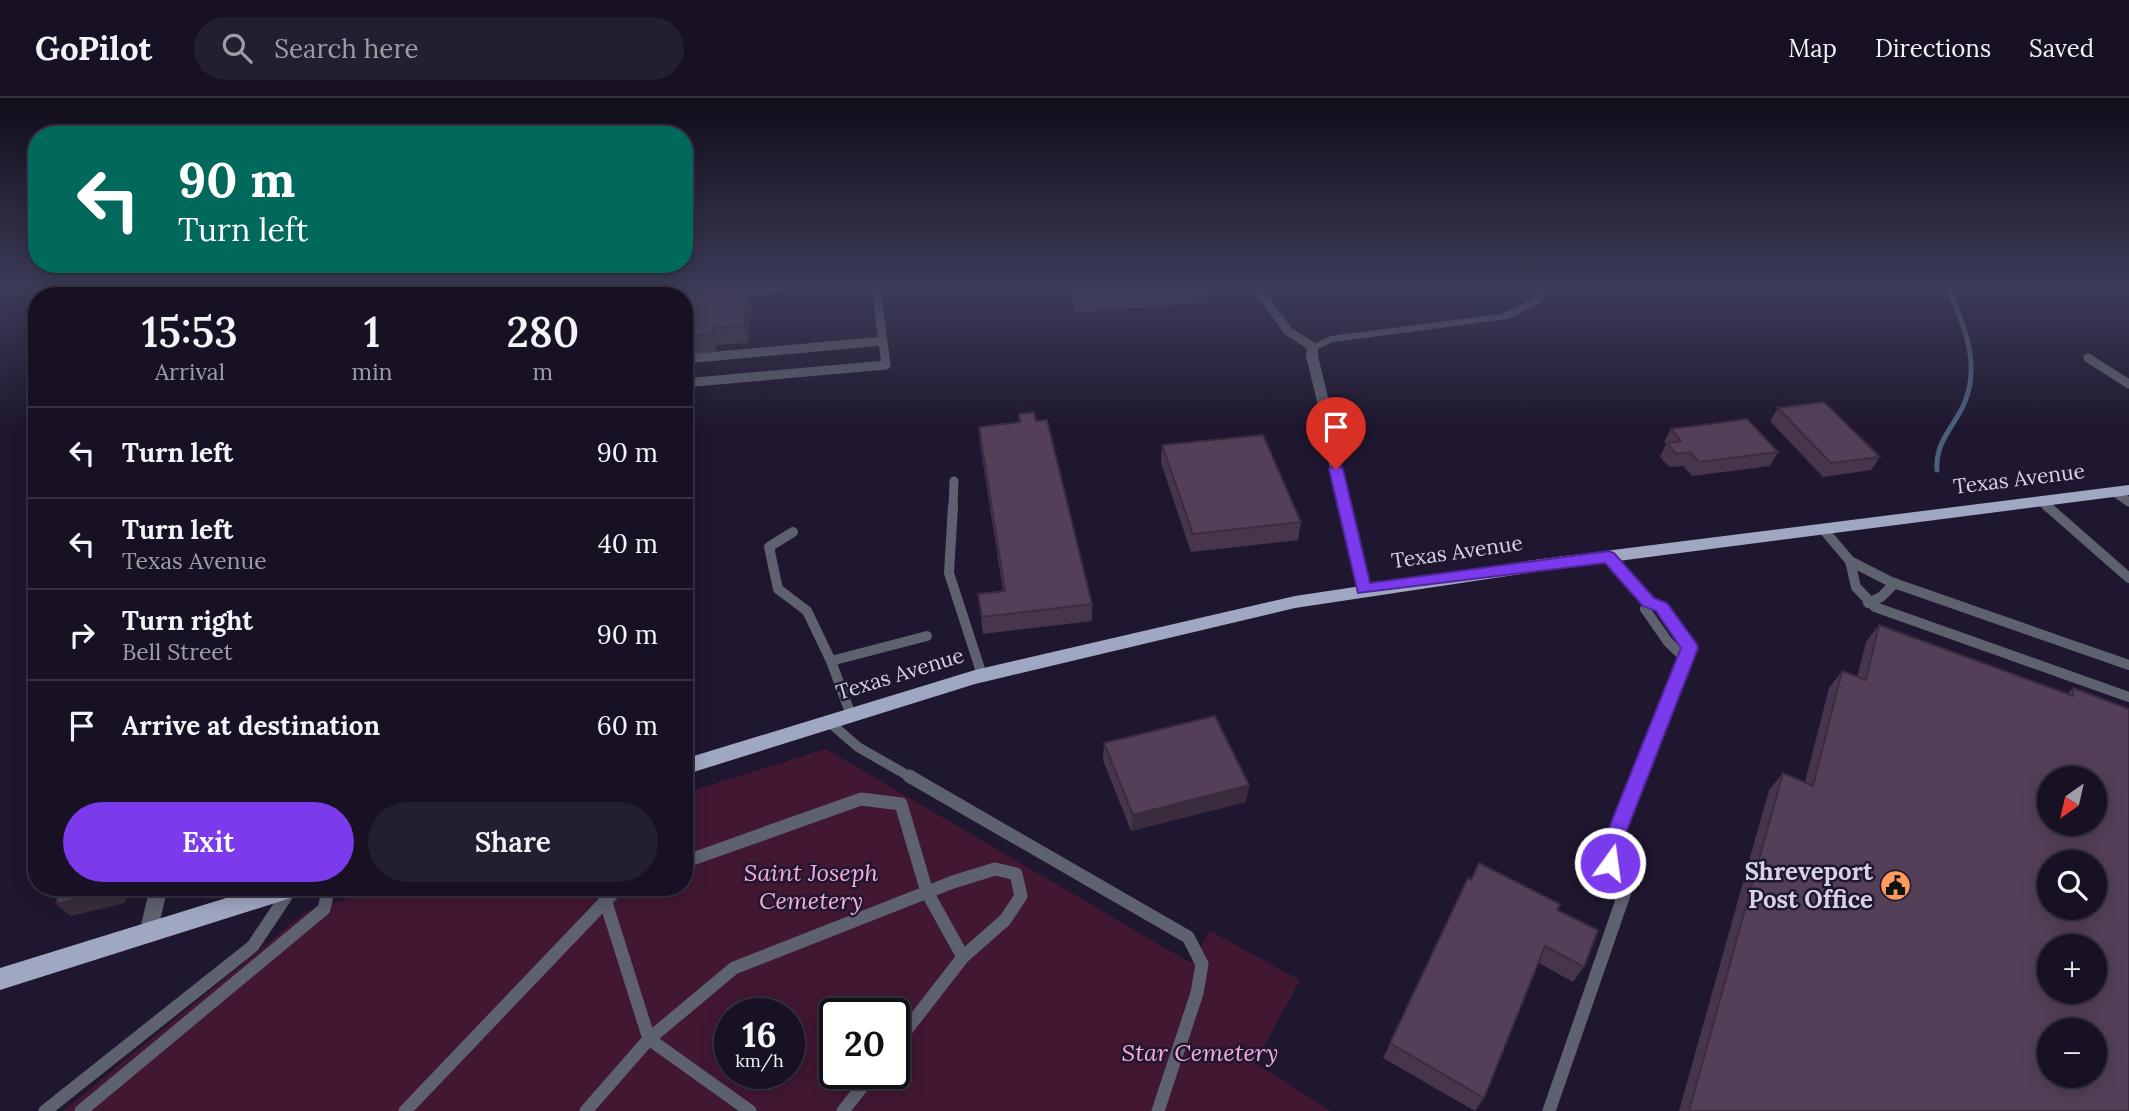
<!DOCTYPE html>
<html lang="en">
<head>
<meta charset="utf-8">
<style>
	body { margin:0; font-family:Lora,serif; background:#241f30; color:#f1f3f6; height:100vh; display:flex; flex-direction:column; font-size:26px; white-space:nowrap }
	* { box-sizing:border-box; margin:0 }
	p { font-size:23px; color:#9e9da6 }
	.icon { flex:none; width:38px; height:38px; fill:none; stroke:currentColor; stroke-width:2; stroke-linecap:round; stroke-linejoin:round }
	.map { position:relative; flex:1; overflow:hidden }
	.sheet { position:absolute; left:28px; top:189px; width:665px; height:609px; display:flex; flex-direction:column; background:#171123; border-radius:28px; box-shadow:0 4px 18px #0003,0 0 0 2px #363141 }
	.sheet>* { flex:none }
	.guide { position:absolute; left:28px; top:28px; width:665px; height:147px; border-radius:28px; box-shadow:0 4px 18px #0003,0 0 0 2px #363141; background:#00695c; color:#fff; overflow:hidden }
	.needle { width:46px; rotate:214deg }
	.controls { position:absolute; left:2037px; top:668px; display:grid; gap:14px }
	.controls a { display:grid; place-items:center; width:70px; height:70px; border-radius:50%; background:#171123; box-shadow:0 4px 18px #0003,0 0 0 2px #363141; font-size:35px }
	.speed { position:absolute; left:714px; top:900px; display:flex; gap:14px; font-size:35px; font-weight:700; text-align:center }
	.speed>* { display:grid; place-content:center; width:91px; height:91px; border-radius:50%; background:#171123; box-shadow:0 4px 18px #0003,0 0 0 2px #363141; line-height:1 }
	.speed small { font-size:18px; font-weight:400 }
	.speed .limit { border:4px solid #111; border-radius:10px; background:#fff; color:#111 }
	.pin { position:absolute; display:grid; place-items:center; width:60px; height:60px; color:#fff; margin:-72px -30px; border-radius:50% 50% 50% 0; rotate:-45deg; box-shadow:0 0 7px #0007 }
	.pin .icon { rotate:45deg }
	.me { position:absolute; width:77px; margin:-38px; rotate:14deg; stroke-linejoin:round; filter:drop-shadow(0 0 5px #0008) }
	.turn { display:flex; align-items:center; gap:24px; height:147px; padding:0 35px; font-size:32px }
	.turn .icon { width:91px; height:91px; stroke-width:2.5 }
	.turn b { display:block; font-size:49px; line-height:60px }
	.eta { display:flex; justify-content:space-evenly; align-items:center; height:119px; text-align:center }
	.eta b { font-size:42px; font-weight:600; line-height:49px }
	.cta { display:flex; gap:14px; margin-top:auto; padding:14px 35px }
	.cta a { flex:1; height:80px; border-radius:42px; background:#7c3aed; color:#fff; font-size:28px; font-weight:600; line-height:80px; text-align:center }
	.cta a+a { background:#241f30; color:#f1f3f6 }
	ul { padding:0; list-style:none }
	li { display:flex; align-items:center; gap:21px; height:91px; padding:0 35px; border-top:2px solid #363141 }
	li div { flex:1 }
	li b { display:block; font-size:26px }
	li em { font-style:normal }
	header { display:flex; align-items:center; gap:42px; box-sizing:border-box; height:98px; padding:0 35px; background:#171123; border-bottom:2px solid #363141 }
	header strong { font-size:33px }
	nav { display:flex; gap:38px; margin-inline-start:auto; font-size:24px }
	.search { width:490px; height:63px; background:#241f30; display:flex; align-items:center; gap:18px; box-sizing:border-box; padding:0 24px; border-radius:38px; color:#9e9da6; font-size:26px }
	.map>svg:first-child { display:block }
	.green { fill:#411732; fill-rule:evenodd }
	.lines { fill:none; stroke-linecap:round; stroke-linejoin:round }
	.stream { stroke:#49607e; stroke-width:5 }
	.service-far2 { stroke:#5e616e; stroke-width:9 }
	.service-far1 { stroke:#5e616e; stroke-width:10 }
	.service { stroke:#5e616e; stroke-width:13 }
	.minor { fill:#5e616e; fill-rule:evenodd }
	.primary { fill:#a0a7c2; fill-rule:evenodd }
	.rail { stroke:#736c81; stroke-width:4.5; stroke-dasharray:11 6; stroke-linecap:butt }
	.wall { fill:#47364b }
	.shaded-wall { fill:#3a2c3d }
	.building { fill:#533f57; stroke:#3a2c3d; stroke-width:2; fill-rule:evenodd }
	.route { fill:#7c3aed; stroke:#51269a; stroke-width:2 }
	.labels { text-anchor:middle; stroke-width:5; stroke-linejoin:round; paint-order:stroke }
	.street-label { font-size:21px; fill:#d8d3e4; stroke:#1f172f }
	.near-poi-label { font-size:24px; font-weight:bold; fill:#d8d3e4; stroke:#1f172f; text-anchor:end }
	.near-park-label { font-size:24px; font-style:italic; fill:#f7aad7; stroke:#1f172f }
</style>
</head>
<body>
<header>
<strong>GoPilot</strong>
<div class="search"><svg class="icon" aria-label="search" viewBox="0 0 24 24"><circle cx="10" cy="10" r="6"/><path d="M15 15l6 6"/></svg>Search here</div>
<nav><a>Map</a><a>Directions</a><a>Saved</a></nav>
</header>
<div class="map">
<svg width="2129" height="1013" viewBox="0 0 2129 1013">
	<rect width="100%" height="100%" fill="#1f172f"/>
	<path class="green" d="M826 651 1191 865 1210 833 1300 882 1255 965 1331 1013H63L307 813 384 789H684V695ZM730 915H789V975H730ZM835 915H894V975H835Z"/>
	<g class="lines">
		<path class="stream" d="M1937 372C1935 345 1952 331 1963 308 1982 268 1964 227 1948 189"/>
		<path class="service-far2" d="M1256 189 1288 233 1313 249
			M155 198 164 189
			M578 198 594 196
			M684 198 781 189
			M2088 260 2129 286
			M684 261 883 243
			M684 285 886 267 876 189
			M2115 394 2129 404
			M2041 403 2049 410
			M953 410 954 383"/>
		<path class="service-far1" d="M953 408 949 475 982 577
			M2047 408 2129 480
			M1823 431 1850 463 1891 484 2129 567
			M793 434 769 449 778 491 807 513 831 563
			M1609 459 1648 504
			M1850 463 1856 489 1875 509 2129 599
			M1648 504 1662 509 1690 550 1686 561 1668 544 1645 511Z
			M1868 505 1881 499 1895 485
			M851 617 831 563 927 538
			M829 624 858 649 912 680
			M1639 680 1686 561"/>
		<path class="service" d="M909 678 1188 839 1202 866 1197 895 1158 1013
			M684 764 861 701 901 706 927 794 963 859 894 948
			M601 789 649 941 750 1013
			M45 1013 253 848 291 791
			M81 1013 324 811 329 789
			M405 1013 619 789
			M586 1013 649 941 734 870 953 784 995 771 1016 776 1021 798 1005 822 963 859
			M843 1013 873 975
			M1549 1013 1628 785 1610 765 1609 755 1639 678"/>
		<path class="minor" d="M339 189H352L340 198H327Z
			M1539 189H1550L1540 205 1508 221 1333 244 1318 251V258L1334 324 1346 395 1370 491 1368 495H1358L1334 395 1322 324 1306 258 1307 249 1330 238 1501 216 1532 201Z
			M150 789H168L157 835 154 841 148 843 142 841 139 835Z"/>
		<path class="primary" d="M2129 387V397L1541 473 1295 510 975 586 684 677V661L975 572 1295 498 1541 461Z
			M262 789H305L302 796 294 799 0 892V870Z"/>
		<path class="rail" d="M135 198 144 189"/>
	</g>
	<path class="wall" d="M466 189H512L467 193Z
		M1068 189H1208L1206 204 1076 215Z
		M747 194 751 211 748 245 717 247 716 254 684 256V200Z
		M1778 310 1880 359 1871 372 1823 379 1770 323Z
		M1019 316 1092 506V523L983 536 978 496 1003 493 980 346 979 329 1019 325Z
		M1671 331 1778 354 1770 368 1692 378 1683 368 1669 369 1660 359 1666 346 1664 344Z
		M1162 347 1301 424 1298 442 1191 454 1161 365Z
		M1879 527 2067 596 2073 590 2129 1013H1679L1769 692 1783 675 1805 684 1829 590 1842 573 1857 579 1866 544Z
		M1104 645 1249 687 1246 704 1131 733 1103 662Z
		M1468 780 1557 812 1584 869 1573 884 1539 865 1484 1000 1475 1013 1383 960Z"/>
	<path class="shaded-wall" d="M747 194 751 211 748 245 744 228Z
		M713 230 717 247 716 254 712 236Z
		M1249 687 1246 704 1131 733 1133 717Z
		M111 789H129L125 805 71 818 56 806Z"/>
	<path class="building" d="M1074 189H1175L1076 198Z
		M747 194 744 228 713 230 712 236 684 238V200H686V196Z
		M1824 304 1880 359 1831 365 1778 310Z
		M1034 314 1036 323 1047 322 1092 506 982 519 978 496 1005 493 979 329 1020 324 1019 316Z
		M1747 321 1778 354 1699 364 1690 354 1676 356 1667 345 1681 343 1671 331Z
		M1263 337 1301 424 1193 436 1162 347Z
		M1879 527 2073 598V590L2129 611V1013H1689L1783 675 1813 688 1842 573 1866 582ZM2049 681H2095V726H2049ZM2049 765H2095V810H2049ZM2049 849H2095V894H2049ZM2049 933H2095V978H2049Z
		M1215 618 1249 687 1133 717 1104 645Z
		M1479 765 1560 806 1557 812 1598 832 1584 869 1545 848 1484 1000 1390 945 1468 780 1471 782Z
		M60 789H111L110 793 56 806Z"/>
	<linearGradient id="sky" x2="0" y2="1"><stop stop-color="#110d1a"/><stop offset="0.57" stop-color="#3c3c58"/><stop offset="1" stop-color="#3c3c58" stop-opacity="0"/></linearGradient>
	<rect width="2129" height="331" fill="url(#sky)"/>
	<path class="route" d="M1336 367 1343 371 1370 485 1609 453 1614 455 1654 500 1667 505 1696 545 1698 550 1618 755 1617 771 1610 774 1603 771 1599 755 1681 550 1656 513 1643 508 1605 465 1358 495 1329 371Z"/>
	<defs>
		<symbol id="civic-disc" viewBox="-11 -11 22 22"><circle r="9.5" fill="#ff9b5a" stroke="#1f172f"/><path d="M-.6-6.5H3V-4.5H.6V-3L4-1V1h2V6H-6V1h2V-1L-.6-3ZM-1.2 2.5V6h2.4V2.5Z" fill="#111"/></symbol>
	</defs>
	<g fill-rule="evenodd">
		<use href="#civic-disc" x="1878" y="770" width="35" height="35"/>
	</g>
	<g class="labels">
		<g class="street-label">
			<text transform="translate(2019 381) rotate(-7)" y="7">Texas Avenue</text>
			<text transform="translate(1457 454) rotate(-8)" y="7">Texas Avenue</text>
			<text transform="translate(900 576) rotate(-17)" y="7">Texas Avenue</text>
		</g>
		<g class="near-poi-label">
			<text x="1873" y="782">Shreveport<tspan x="1873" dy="28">Post Office</tspan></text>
		</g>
		<g class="near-park-label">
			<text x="811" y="783">Saint Joseph<tspan x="811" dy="28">Cemetery</tspan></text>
			<text x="1200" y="963">Star Cemetery</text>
		</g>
	</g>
</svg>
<div class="controls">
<a><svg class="needle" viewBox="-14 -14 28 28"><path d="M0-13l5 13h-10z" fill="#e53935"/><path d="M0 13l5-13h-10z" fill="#9e9da6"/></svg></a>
<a><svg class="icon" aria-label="search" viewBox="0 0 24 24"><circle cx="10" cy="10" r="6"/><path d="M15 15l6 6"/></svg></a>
<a>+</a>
<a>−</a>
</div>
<div class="speed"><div>16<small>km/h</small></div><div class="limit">20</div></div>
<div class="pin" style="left:1336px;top:371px;background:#d93025"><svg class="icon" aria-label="arrive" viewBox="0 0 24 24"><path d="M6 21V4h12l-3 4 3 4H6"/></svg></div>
<svg class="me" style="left:1610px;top:765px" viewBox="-20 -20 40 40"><circle r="17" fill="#7c3aed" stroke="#fff" stroke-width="3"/><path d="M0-11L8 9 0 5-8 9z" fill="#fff"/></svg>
<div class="guide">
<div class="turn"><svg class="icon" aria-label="left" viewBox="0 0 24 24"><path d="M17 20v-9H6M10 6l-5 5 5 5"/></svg><div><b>90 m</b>Turn left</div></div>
</div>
<section class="sheet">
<div class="eta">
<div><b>15:53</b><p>Arrival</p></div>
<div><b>1</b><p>min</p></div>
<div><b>280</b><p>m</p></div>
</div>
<ul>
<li><svg class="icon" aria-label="left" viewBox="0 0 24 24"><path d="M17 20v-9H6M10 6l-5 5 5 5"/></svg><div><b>Turn left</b></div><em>90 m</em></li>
<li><svg class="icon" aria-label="left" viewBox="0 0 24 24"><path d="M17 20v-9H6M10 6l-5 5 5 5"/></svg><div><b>Turn left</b><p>Texas Avenue</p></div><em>40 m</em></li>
<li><svg class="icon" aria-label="right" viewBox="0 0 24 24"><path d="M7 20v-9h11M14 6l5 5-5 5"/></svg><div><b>Turn right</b><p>Bell Street</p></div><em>90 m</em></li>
<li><svg class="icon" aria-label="arrive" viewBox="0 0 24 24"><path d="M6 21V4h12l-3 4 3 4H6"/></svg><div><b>Arrive at destination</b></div><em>60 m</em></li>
</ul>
<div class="cta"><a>Exit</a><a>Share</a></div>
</section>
</div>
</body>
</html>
